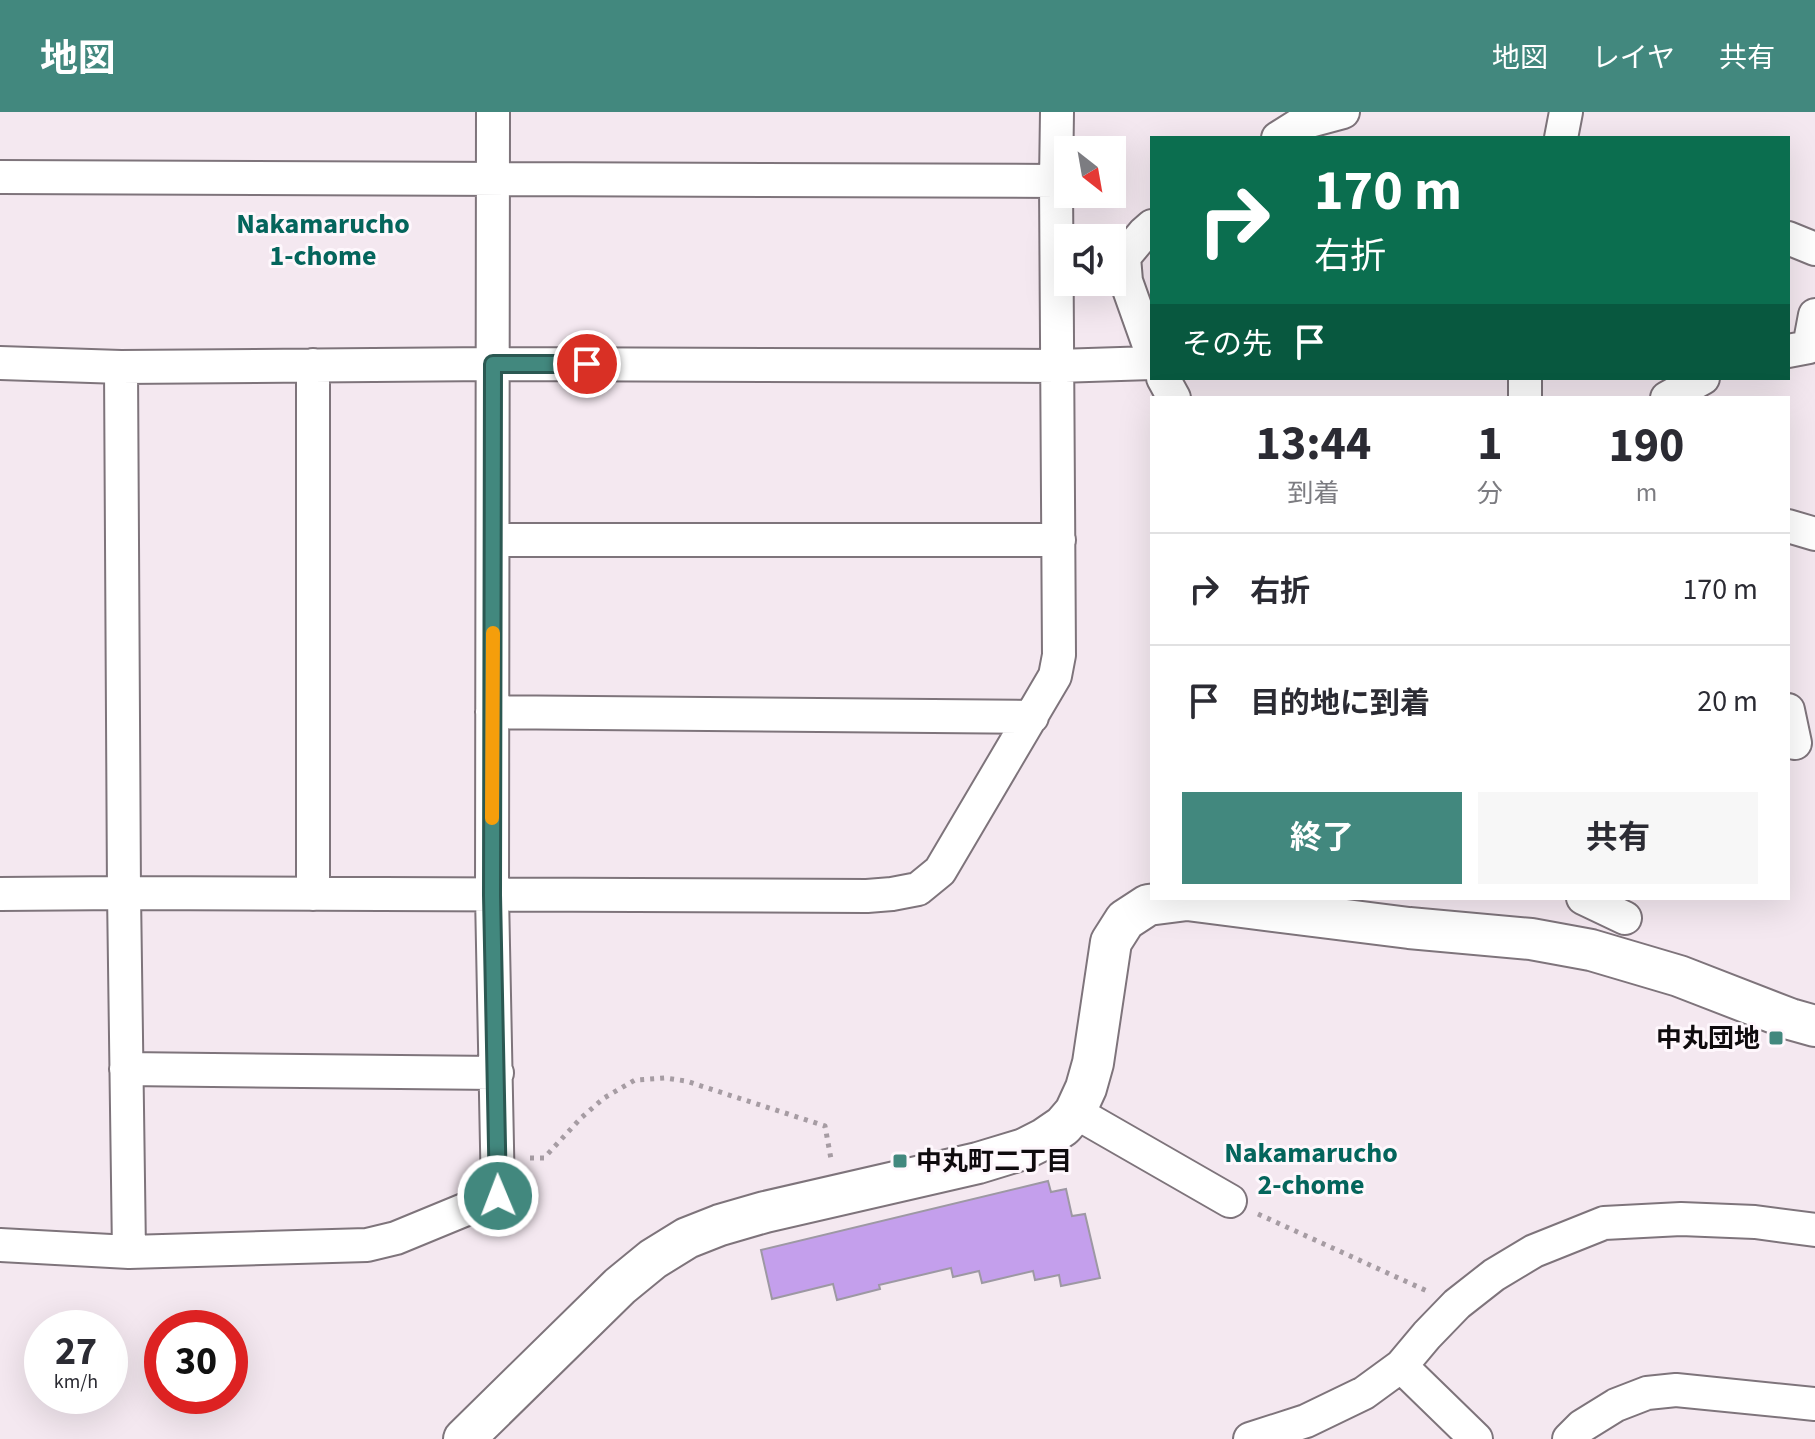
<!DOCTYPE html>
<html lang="ja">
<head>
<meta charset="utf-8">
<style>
	body { margin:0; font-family:"Source Sans 3","Noto Sans JP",sans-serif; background:#f7f7f7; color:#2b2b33; height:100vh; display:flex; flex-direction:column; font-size:30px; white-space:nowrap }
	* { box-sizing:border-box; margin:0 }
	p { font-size:26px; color:#7c7c81 }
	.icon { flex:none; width:44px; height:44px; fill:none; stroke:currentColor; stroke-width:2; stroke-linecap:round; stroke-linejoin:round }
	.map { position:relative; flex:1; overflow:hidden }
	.side { position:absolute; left:1150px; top:284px; width:640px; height:504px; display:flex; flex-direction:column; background:#fff; border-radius:0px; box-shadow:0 8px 32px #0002 }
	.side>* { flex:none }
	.guide { position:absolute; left:1150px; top:24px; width:640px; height:244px; border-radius:0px; box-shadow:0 8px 32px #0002; background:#0b6e4f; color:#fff; overflow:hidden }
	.needle { width:52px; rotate:149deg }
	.buttons { position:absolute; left:1054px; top:24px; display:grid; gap:16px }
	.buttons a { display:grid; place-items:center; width:72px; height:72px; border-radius:0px; background:#fff; box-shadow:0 8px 32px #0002; font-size:40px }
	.speed { position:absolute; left:24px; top:1198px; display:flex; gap:16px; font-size:40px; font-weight:700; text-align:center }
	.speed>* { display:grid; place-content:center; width:104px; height:104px; border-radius:50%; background:#fff; box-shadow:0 8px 32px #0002; line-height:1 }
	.speed small { font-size:20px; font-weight:400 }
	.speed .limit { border:12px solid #d22; background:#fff; color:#111 }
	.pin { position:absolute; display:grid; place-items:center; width:68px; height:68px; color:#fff; margin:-34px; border:4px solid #fff; border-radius:50%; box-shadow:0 2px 8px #0007 }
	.me { position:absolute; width:88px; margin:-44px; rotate:359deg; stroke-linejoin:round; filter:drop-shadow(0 0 6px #0008) }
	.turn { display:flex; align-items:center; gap:28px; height:168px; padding:0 32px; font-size:36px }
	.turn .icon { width:104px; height:104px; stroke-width:2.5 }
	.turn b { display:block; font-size:56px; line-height:68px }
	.then { display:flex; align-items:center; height:76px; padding:0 32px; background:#0003; gap:16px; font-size:30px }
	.eta { display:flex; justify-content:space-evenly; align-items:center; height:136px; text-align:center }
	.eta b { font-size:48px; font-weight:700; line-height:56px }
	.action { display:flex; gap:16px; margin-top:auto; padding:16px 32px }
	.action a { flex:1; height:92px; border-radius:0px; background:#42887e; color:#fff; font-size:32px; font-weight:700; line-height:92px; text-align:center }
	.action a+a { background:#f7f7f7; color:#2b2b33 }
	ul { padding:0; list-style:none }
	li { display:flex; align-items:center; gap:24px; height:112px; padding:0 32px; border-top:2px solid #e1e1e2 }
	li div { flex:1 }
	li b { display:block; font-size:30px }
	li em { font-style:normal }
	header { display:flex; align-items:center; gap:48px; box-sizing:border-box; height:112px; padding:0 40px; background:#42887e; color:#fff }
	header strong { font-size:38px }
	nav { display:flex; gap:44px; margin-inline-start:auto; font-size:28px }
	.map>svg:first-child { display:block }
	.building { fill:#c49fec; stroke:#9d98a3; stroke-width:2 }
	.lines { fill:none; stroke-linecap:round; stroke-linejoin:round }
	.minor-casing { stroke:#7e747b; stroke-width:36 }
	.tertiary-casing { stroke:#7e747b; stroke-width:44 }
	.path { stroke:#a69ca3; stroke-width:5; stroke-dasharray:4 6; stroke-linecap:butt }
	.minor { stroke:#fff; stroke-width:32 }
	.tertiary { stroke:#fff; stroke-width:40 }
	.route-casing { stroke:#2b5852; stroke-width:20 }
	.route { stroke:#42887e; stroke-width:14 }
	.slow { stroke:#f59e0b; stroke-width:14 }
	.poi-dot { fill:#42887e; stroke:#fef7fc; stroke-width:3 }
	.labels { text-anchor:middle; stroke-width:6; stroke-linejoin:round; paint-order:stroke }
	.poi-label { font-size:26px; font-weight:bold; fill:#0f0b0e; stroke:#fef7fc; text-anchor:end }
	.neighbourhood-label { font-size:28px; font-weight:bold; fill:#04655c; stroke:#fef7fc }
</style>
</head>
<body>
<header>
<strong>地図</strong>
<nav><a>地図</a><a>レイヤ</a><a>共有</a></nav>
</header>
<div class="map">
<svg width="1815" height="1327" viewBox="0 0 1815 1327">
	<rect width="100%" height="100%" fill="#f4e8f0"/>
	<path class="building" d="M1048 1069 1051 1080 1066 1077 1072 1104 1085 1102 1100 1166 1061 1174 1059 1163 1035 1168 1033 1159 982 1171 979 1159 953 1165 951 1156 879 1173 880 1177 837 1188 833 1172 772 1187 761 1138Z"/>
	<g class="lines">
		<defs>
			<path id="minor" d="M1278 26 1302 11 1343 0
				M1561 26 1566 0
				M0 65 1056 69
				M1152 114 1144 121 1124 145 1126 169 1152 242
				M1788 126 1815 137
				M1788 239 1809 235 1815 203
				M0 251 121 255 493 252 1057 254 1152 251
				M313 253V782
				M121 255 124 781 129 1140 367 1133 396 1126 498 1084 492 783 493 0
				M1163 266 1174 286
				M1525 286V266
				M1667 286 1703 266
				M1788 414 1815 422
				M494 428H1059
				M1788 598 1795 631
				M492 600 1032 605
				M0 782 124 781 867 784 892 782 918 777 940 759 1055 564 1059 543 1056 69 1057 0
				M1583 786 1625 806
				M126 957 497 961
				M1075 1000 1230 1089
				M0 1133 129 1140
				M1401 1254 1476 1327
				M1250 1327 1306 1309 1364 1281 1401 1254 1427 1223 1457 1192 1494 1163 1534 1139 1604 1111 1681 1107 1755 1110 1815 1118
				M1569 1327 1582 1314 1616 1293 1647 1281 1676 1278 1815 1292"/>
			<path id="tertiary" d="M464 1327 620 1174 653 1147 687 1126 720 1113 765 1100 978 1051 1024 1037 1044 1027 1063 1014 1075 1000 1086 976 1093 951 1111 830 1125 808 1148 793 1187 788 1409 816 1531 827 1591 838 1679 864 1790 907 1815 914"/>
		</defs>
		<use href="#minor" class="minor-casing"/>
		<use href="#tertiary" class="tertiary-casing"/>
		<path class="path" d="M530 1046H544L581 1006 604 986 635 968 665 966 686 969 825 1014 831 1047
			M1258 1102 1427 1179"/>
		<use href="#minor" class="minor"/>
		<use href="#tertiary" class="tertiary"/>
	</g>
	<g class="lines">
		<defs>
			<path id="route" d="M498 1084 492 783 493 252H587"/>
		</defs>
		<use href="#route" class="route-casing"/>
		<use href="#route" class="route"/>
		<path class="slow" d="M492 706 493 521"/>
	</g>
	<g class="poi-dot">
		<rect x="1768" y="918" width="16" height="16" rx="4"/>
		<rect x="892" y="1041" width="16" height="16" rx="4"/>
	</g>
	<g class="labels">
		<g class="poi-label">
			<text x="1760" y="935">中丸団地</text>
			<text x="916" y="1058" text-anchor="start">中丸町二丁目</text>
		</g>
		<g class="neighbourhood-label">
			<text x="323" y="121">Nakamarucho<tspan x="323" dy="32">1-chome</tspan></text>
			<text x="1311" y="1050">Nakamarucho<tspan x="1311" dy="32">2-chome</tspan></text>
		</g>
	</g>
</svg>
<div class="buttons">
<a><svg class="needle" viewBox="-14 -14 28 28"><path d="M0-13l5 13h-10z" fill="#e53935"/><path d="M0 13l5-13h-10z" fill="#7c7c81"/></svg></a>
<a><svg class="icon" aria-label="sound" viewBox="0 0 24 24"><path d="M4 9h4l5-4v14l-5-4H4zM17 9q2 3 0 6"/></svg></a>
</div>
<div class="speed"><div>27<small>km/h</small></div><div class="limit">30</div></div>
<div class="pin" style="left:587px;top:252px;background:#d93025"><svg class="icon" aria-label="arrive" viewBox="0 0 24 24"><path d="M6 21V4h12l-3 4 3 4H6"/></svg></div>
<svg class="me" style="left:498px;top:1084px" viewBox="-20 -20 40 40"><circle r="17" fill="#42887e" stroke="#fff" stroke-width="3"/><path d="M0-11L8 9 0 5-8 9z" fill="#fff"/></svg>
<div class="guide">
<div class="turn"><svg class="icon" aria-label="right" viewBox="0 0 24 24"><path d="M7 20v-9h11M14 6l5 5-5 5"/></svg><div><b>170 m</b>右折</div></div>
<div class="then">その先<svg class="icon" aria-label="arrive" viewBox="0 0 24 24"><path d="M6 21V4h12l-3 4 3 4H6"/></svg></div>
</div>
<section class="side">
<div class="eta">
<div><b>13:44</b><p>到着</p></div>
<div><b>1</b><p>分</p></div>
<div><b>190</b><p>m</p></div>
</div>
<ul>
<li><svg class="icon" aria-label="right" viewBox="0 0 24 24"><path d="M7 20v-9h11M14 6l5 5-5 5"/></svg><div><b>右折</b></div><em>170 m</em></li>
<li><svg class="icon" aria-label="arrive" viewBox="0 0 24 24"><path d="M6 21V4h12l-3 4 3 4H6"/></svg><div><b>目的地に到着</b></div><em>20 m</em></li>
</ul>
<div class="action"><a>終了</a><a>共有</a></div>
</section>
</div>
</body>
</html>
